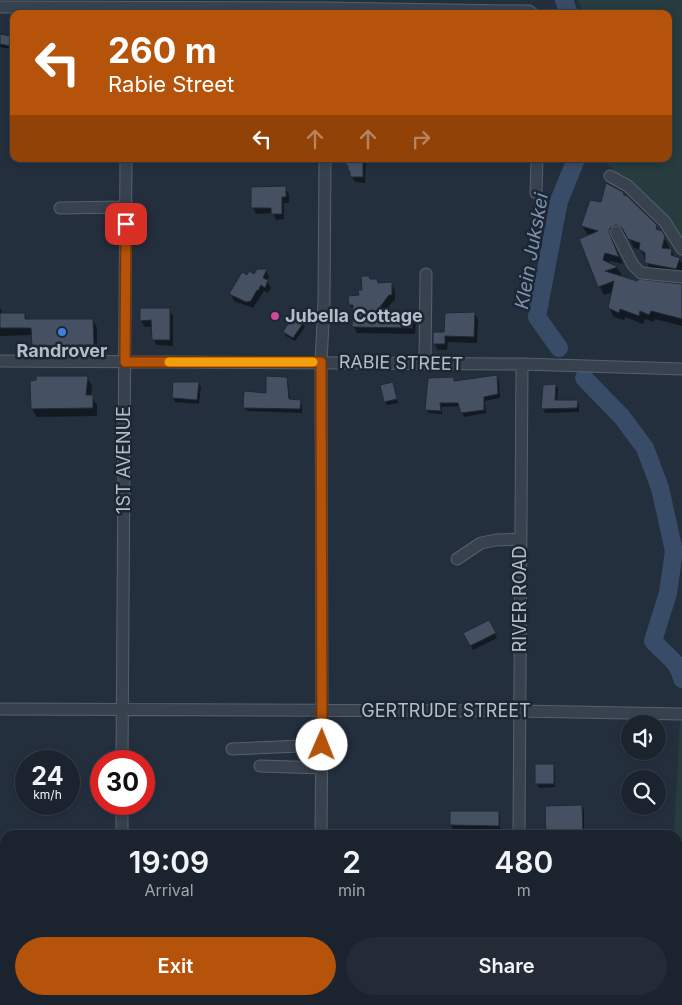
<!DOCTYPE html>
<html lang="en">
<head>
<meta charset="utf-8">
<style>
	body { margin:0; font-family:Inter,sans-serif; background:#242b36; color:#f1f3f6; height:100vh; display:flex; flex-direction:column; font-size:19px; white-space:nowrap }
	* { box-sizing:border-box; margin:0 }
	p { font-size:16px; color:#a0a4aa }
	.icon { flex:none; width:28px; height:28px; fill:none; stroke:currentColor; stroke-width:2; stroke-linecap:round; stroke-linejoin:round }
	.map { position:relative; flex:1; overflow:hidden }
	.panel { position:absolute; left:0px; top:830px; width:682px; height:175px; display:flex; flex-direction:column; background:#1b232e; border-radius:15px 15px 0 0; box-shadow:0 2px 8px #0003,0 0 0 1px #39404a }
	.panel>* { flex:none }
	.banner { position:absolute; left:10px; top:10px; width:662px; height:152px; border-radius:10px; box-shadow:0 2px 8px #0003,0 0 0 1px #39404a; background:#b45309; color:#fff; overflow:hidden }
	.controls { position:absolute; left:621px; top:715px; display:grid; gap:10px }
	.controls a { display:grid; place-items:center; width:45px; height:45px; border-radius:50%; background:#1b232e; box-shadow:0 2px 8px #0003,0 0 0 1px #39404a; font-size:25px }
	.speed { position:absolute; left:15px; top:750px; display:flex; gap:10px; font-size:25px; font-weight:700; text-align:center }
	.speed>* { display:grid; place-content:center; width:65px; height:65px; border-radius:50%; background:#1b232e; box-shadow:0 2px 8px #0003,0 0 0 1px #39404a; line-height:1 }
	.speed small { font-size:12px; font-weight:400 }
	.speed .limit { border:8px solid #d22; background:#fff; color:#111 }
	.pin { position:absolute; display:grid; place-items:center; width:42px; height:42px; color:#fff; margin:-21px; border-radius:10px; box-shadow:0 2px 8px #0006 }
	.me { position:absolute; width:55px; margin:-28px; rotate:1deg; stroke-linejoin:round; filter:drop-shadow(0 0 4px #0008) }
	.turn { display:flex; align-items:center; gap:18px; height:105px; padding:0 15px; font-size:22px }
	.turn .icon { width:65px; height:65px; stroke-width:2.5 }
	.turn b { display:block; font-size:35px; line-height:42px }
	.lanes { display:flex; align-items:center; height:48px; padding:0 15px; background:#0003; justify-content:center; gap:25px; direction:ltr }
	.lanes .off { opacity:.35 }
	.eta { display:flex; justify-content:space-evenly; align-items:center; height:85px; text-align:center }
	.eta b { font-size:30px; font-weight:600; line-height:35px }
	.cta { display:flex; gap:10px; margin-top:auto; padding:10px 15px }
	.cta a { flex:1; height:58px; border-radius:30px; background:#b45309; color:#fff; font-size:20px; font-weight:600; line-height:58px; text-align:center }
	.cta a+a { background:#242b36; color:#f1f3f6 }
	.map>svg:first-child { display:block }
	.green { fill:#263c3f }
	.shadow { fill:#0007 }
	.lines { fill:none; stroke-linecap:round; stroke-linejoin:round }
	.river { stroke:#394c67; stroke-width:18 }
	.building { fill:#455162; stroke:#1f2835 }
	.minor-casing { stroke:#565f6c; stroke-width:13 }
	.minor { stroke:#38414e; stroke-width:11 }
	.route-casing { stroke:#753606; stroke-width:12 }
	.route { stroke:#b45309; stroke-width:9 }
	.slow { stroke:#f59e0b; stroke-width:9 }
	.hotel-dot { fill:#d1479c; stroke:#1d2633; stroke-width:2 }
	.shop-dot { fill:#3f7fe0; stroke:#1d2633; stroke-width:2 }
	.labels { text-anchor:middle; stroke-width:5; stroke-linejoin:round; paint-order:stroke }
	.poi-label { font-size:18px; font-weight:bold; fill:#b4bcc9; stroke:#1d2633; text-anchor:start }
	.street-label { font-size:18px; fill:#b4bcc9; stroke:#1d2633 }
	.water-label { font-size:19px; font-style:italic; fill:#7c92b1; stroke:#1d2633 }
</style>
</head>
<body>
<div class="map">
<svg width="682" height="1005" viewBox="0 0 682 1005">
	<rect width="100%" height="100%" fill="#242f3e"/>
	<path class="green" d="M578 0H682V244L665 215 602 159H669V14H584Z
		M680 721H682V1005H642L643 1000H678V835H674Z"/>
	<path class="shadow" d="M0 36 10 37 13 41 11 49 0 47Z
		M348 159H366L365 183 355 182 349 171Z
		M285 188 289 194V203H284V219L276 220 273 213 256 214 253 208Z
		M624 196 656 226 669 246 668 250H671L675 257 679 259 682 263V273L651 271 641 250 634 248 628 236 621 233 614 236 613 242 623 264 610 261 609 264 617 268 622 275 617 277 637 283 682 286V326L655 319 654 322 645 319 643 324 625 317 624 320 614 317 609 308 613 292 604 295 600 287 581 239 591 235 587 234 582 226 602 204Z
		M266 271 269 277 267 281 271 288 268 293 264 291 253 308 234 301 231 294 248 276Z
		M377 280 379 284H391L395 290V301H393L384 313 413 314 416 321 415 334 357 333 354 327V311L350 305V297L360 296 371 281Z
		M0 308 4 315 24 314 27 320H93L97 328V353H37L33 346V335L0 336Z
		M169 309 173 316V346L157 345 153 339V327H145L141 321Z
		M475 314 478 320 477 343 448 342 447 350H438L434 343 445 333Z
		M303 323 305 327 295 341 286 336 284 332Z
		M87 377 92 386 91 397 97 405V416L37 417 32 409Z
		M497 377 499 380 500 398 485 401 486 413 464 417 460 406 442 407V414L429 413 426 410 453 378 456 382Z
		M286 378 288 382 290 400 300 401 302 405V413L247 411 244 407 267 395Z
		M198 383 201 387 199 404 175 402 173 398Z
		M556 385 558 389 557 402 577 401 579 405V412L545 413 543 409 545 386Z
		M394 387 398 403 387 405 385 401Z
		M489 621 497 638 473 650 464 633Z
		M553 765 555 769V787L539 788 537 784Z
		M582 806 584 810V835H547Z
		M498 813 500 817V829H453L451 825Z"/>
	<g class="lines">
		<path class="river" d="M564 0 569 14
			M559 348 537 317 559 201 576 159
			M584 378 622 417 645 448 660 488 674 551 668 593 653 641C663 653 680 662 682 679"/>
	</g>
	<path class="building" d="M0 34 11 36 10 46 0 44Z
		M346 159H363V177H350V171H348V166H346Z
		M606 183 623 192 624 195 627 196 657 225 656 229 662 231 665 236 662 248 672 249 671 255 680 258 676 269 645 263V253L639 249 640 243 628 239 622 228 616 225 610 228 609 232 619 257 605 253 603 260 618 267 605 271 637 281 638 279 682 284V319L651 311 649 315 640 311 639 316 620 309 619 313 608 308 614 281 598 287 579 239 598 231 581 226 590 200 601 202Z
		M286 186V197H282V214H271V208H251V187Z
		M257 269H267L263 278 268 280 265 288 261 285 258 291 257 290 251 301 246 302 229 294 242 272 247 275 249 271 254 274Z
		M361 276H369L370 279H377L378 283 392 282V295H389L377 311 413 313 412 328 352 327 353 305H349L348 296 359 295 358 290H362Z
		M140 308H170V340H152L151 320 140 321Z
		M475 312 474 337 445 336V344H433V332H444L445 313Z
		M0 313H25V319H93L94 345 32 346 31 328H0Z
		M293 315 304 322 293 338 283 332Z
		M497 375 498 394 484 397V410L461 413 458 403H440L441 411 425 410 428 378 454 377V381Z
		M36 376H88L86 395H93V408L31 409 30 381 36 380Z
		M266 376 287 377 289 399 301 400 300 409 243 408 244 391 266 393Z
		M173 382H199L197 400 172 398Z
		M393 382 397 399 384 402 380 385Z
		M556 384 555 400H578L577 408 541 409 543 385Z
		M489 620 496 633 470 646 463 633Z
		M535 764H554V784H535Z
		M582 805 583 835H546L545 806Z
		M450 811H499V826L450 825Z"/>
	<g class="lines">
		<defs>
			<path id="minor" d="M0 7 325 8 517 11H529L533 14
				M610 176 628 186 665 222 682 249
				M536 193 537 159
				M60 208 126 207
				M616 232 633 265 641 273 682 277
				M0 361 522 364 682 369
				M425 364 426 274
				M457 559 481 543 496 540 521 539
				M0 709 519 711 682 714
				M232 749 322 745
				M122 761 126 159
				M260 766 322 768
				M122 835V804
				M321 835 322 711 321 362 324 303 325 159
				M519 835 522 364
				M123 1000V1005
				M319 1005V1000
				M519 1005V1000"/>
		</defs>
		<use href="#minor" class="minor-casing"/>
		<use href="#minor" class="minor"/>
	</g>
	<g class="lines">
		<defs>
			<path id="route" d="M126 224 125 362H321L322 745"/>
		</defs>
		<use href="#route" class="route-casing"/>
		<use href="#route" class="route"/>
		<path class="slow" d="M169 362H313"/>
	</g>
	<circle class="hotel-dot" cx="275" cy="316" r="5"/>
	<circle class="shop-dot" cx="62" cy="332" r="5"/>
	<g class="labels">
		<g class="poi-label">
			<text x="285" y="322">Jubella Cottage</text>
			<text x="62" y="357" text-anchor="middle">Randrover</text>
		</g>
		<g class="street-label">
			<text transform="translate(401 363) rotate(1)" y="6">RABIE STREET</text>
			<text transform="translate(124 460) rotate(-90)" y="6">1ST AVENUE</text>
			<text transform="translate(520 599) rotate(-90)" y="6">RIVER ROAD</text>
			<text x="446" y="717">GERTRUDE STREET</text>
		</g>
		<g class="water-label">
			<text transform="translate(531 251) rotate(-80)" y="7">Klein Jukskei</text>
		</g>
	</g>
</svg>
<div class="controls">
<a><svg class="icon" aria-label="sound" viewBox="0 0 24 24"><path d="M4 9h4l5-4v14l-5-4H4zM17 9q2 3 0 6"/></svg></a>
<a><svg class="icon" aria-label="search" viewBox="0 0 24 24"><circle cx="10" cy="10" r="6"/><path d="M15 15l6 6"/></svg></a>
</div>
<div class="speed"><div>24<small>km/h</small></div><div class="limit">30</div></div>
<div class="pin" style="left:126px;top:224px;background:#d93025"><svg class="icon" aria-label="arrive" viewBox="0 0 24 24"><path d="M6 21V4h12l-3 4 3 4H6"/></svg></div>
<svg class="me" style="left:322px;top:745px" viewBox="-20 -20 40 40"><circle r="19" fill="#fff"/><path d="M0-13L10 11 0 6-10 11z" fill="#b45309"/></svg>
<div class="banner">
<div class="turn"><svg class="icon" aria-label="left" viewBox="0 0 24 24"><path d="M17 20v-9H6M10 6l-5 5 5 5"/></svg><div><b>260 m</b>Rabie Street</div></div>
<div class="lanes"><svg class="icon" aria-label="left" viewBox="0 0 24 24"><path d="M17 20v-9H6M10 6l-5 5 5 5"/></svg><svg class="icon off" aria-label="ahead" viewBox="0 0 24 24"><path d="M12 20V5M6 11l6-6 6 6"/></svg><svg class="icon off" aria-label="ahead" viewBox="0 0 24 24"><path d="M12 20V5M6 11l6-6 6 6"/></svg><svg class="icon off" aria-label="right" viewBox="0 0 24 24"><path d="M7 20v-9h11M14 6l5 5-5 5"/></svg></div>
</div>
<section class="panel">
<div class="eta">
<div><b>19:09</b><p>Arrival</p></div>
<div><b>2</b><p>min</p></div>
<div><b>480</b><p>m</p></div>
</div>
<div class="cta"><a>Exit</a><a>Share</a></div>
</section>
</div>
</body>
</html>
